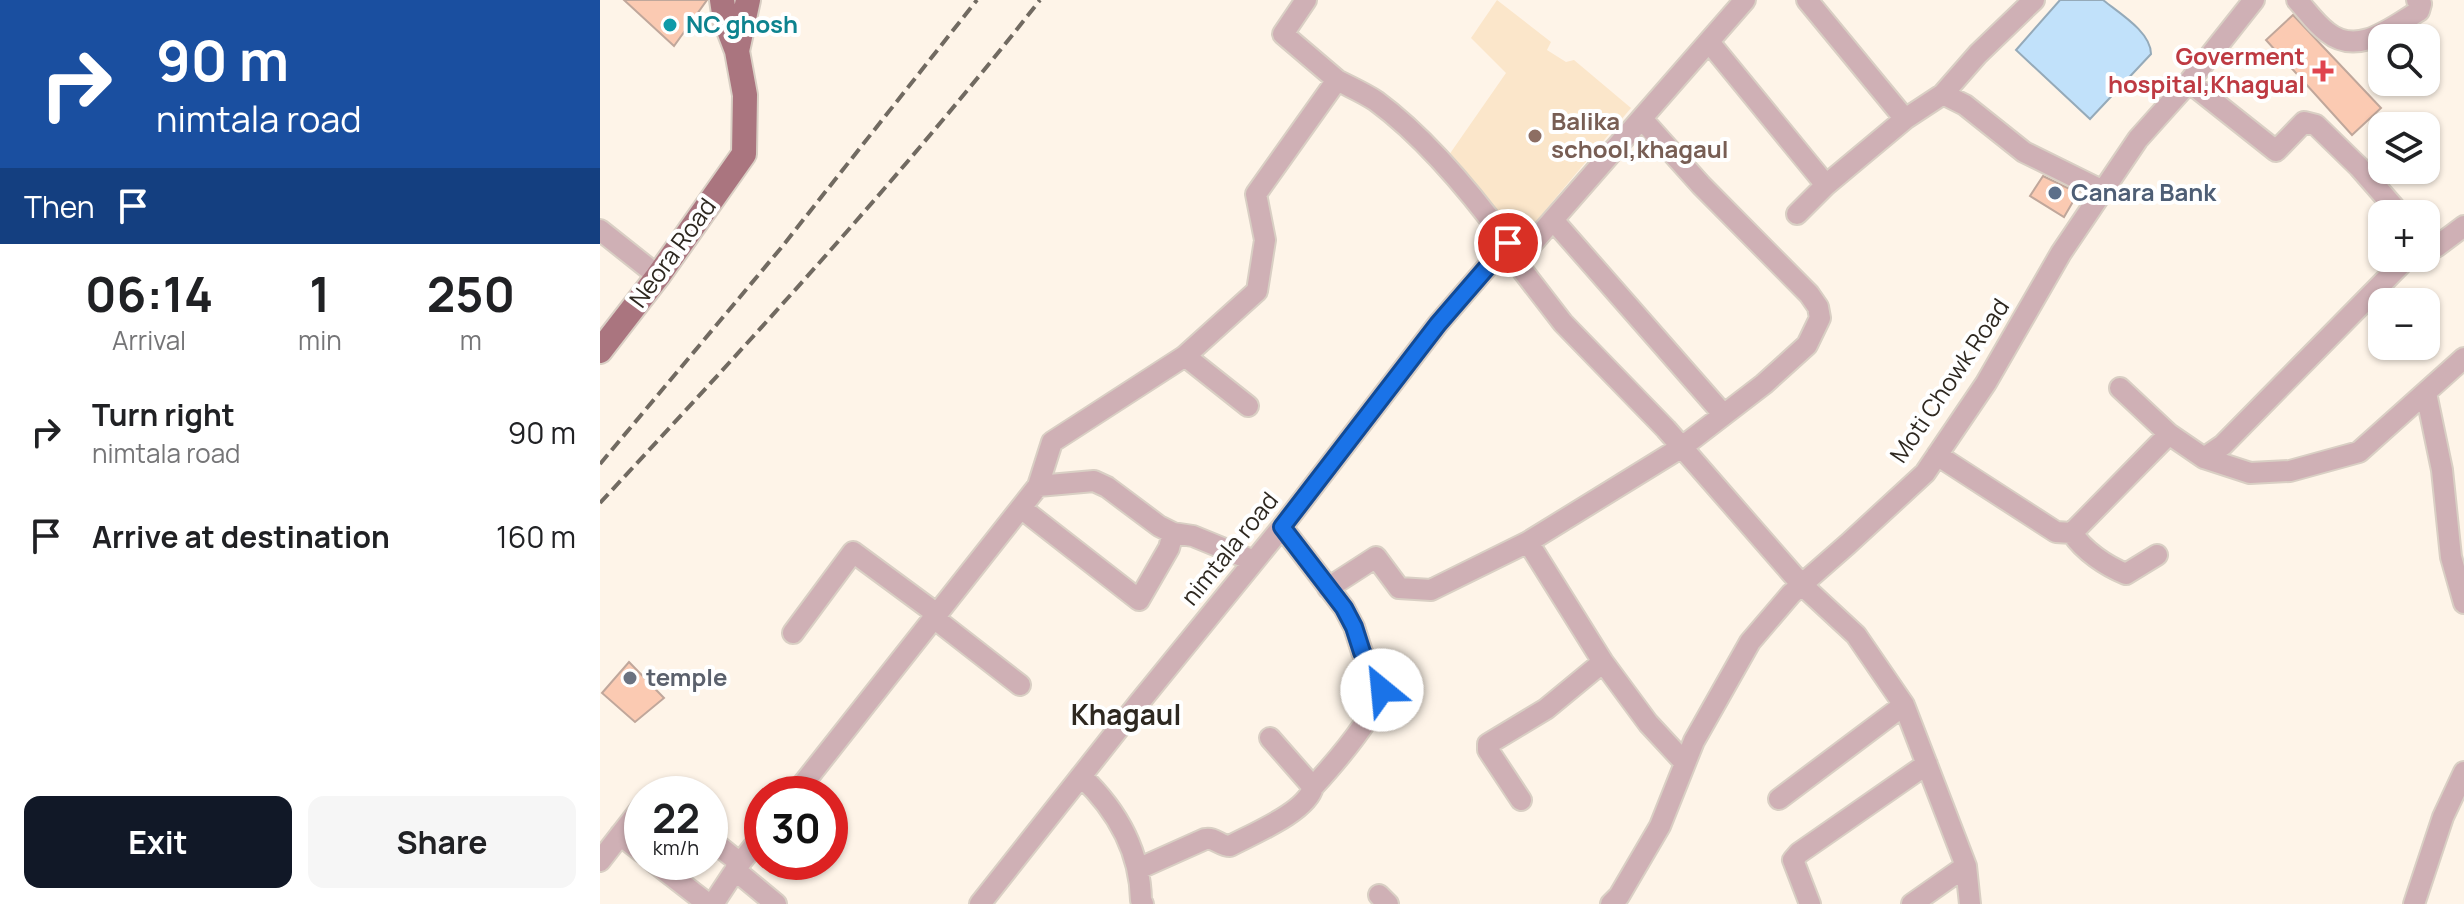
<!DOCTYPE html>
<html lang="en">
<head>
<meta charset="utf-8">
<style>
	body { margin:0; font-family:Manrope,sans-serif; background:#f6f6f6; color:#202124; height:100vh; display:flex; flex-direction:column; font-size:30px; white-space:nowrap }
	* { box-sizing:border-box; margin:0 }
	p { font-size:26px; color:#757577 }
	.icon { flex:none; width:44px; height:44px; fill:none; stroke:currentColor; stroke-width:2; stroke-linecap:round; stroke-linejoin:round }
	.map { position:relative; flex:1; overflow:hidden }
	.drawer { display:flex; flex-direction:column; background:#fff; width:600px }
	.drawer>* { flex:none }
	.top-card { background:#1a4fa0; color:#fff; overflow:hidden }
	.tools { position:absolute; left:1768px; top:24px; display:grid; gap:16px }
	.tools a { display:grid; place-items:center; width:72px; height:72px; border-radius:16px; background:#fff; box-shadow:0 2px 6px #0004; font-size:40px }
	.speed { position:absolute; left:24px; top:776px; display:flex; gap:16px; font-size:40px; font-weight:700; text-align:center }
	.speed>* { display:grid; place-content:center; width:104px; height:104px; border-radius:50%; background:#fff; box-shadow:0 2px 6px #0004; line-height:1 }
	.speed small { font-size:20px; font-weight:400 }
	.speed .limit { border:12px solid #d22; background:#fff; color:#111 }
	.pin { position:absolute; display:grid; place-items:center; width:68px; height:68px; color:#fff; margin:-34px; border:4px solid #fff; border-radius:50%; box-shadow:0 2px 8px #0007 }
	.me { position:absolute; width:88px; margin:-44px; rotate:332deg; stroke-linejoin:round; filter:drop-shadow(0 0 6px #0008) }
	.turn { display:flex; align-items:center; gap:28px; height:168px; padding:0 24px; font-size:36px }
	.turn .icon { width:104px; height:104px; stroke-width:2.5 }
	.turn b { display:block; font-size:56px; line-height:68px }
	.then { display:flex; align-items:center; height:76px; padding:0 24px; background:#0003; gap:16px; font-size:30px }
	.eta { display:flex; justify-content:space-evenly; align-items:center; height:136px; text-align:center }
	.eta b { font-size:48px; font-weight:700; line-height:56px }
	.button { display:flex; gap:16px; margin-top:auto; padding:16px 24px }
	.button a { flex:1; height:92px; border-radius:16px; background:#111827; color:#fff; font-size:32px; font-weight:700; line-height:92px; text-align:center }
	.button a+a { background:#f6f6f6; color:#202124 }
	ul { padding:0; list-style:none }
	li { display:flex; align-items:center; gap:24px; height:104px; padding:0 24px }
	li div { flex:1 }
	li b { display:block; font-size:30px }
	li em { font-style:normal }
	main { display:flex; flex:1; min-height:0 }
	.map>svg:first-child { display:block }
	.built { fill:#fbe6ca }
	.water { fill:#c1e1fa; stroke:#95aab9; stroke-width:2 }
	.building { fill:#fbcab2; stroke:#c0a79b; stroke-width:2 }
	.lines { fill:none; stroke-linecap:round; stroke-linejoin:round }
	.minor-casing { stroke:#d9cfc4; stroke-width:24 }
	.major-casing { stroke:#d9cfc4; stroke-width:28 }
	.minor { stroke:#cfb0b5; stroke-width:20 }
	.major { stroke:#aa757f; stroke-width:24 }
	.rail { stroke:#716a61; stroke-width:4; stroke-dasharray:12 6; stroke-linecap:butt }
	.route-casing { stroke:#114b97; stroke-width:20 }
	.route { stroke:#1a73e8; stroke-width:14 }
	.culture-dot { fill:#0f9aa8; stroke:#fff; stroke-width:3 }
	.health-dot { fill:#e0444e; stroke:#fff; stroke-width:3 }
	.education-dot { fill:#8d6e63; stroke:#fff; stroke-width:3 }
	.service-dot { fill:#5c6f8a; stroke:#fff; stroke-width:3 }
	.worship-dot { fill:#6b7280; stroke:#fff; stroke-width:3 }
	.labels { text-anchor:middle; stroke-width:8; stroke-linejoin:round; paint-order:stroke }
	.culture-label { font-size:24px; font-weight:bold; fill:#0d838f; stroke:#fff; text-anchor:start }
	.health-label { font-size:24px; font-weight:bold; fill:#be3a42; stroke:#fff; text-anchor:end }
	.education-label { font-size:24px; font-weight:bold; fill:#785e54; stroke:#fff; text-anchor:start }
	.service-label { font-size:24px; font-weight:bold; fill:#4e5e75; stroke:#fff; text-anchor:start }
	.street-label { font-size:24px; fill:#2e2820; stroke:#fff }
	.worship-label { font-size:24px; font-weight:bold; fill:#5b616d; stroke:#fff; text-anchor:start }
	.quarter-label { font-size:28px; font-weight:bold; fill:#2e2820; stroke:#fff }
</style>
</head>
<body>
<main>
<section class="drawer">
<div class="top-card">
<div class="turn"><svg class="icon" aria-label="right" viewBox="0 0 24 24"><path d="M7 20v-9h11M14 6l5 5-5 5"/></svg><div><b>90 m</b>nimtala road</div></div>
<div class="then">Then<svg class="icon" aria-label="arrive" viewBox="0 0 24 24"><path d="M6 21V4h12l-3 4 3 4H6"/></svg></div>
</div>
<div class="eta">
<div><b>06:14</b><p>Arrival</p></div>
<div><b>1</b><p>min</p></div>
<div><b>250</b><p>m</p></div>
</div>
<ul>
<li><svg class="icon" aria-label="right" viewBox="0 0 24 24"><path d="M7 20v-9h11M14 6l5 5-5 5"/></svg><div><b>Turn right</b><p>nimtala road</p></div><em>90 m</em></li>
<li><svg class="icon" aria-label="arrive" viewBox="0 0 24 24"><path d="M6 21V4h12l-3 4 3 4H6"/></svg><div><b>Arrive at destination</b></div><em>160 m</em></li>
</ul>
<div class="button"><a>Exit</a><a>Share</a></div>
</section>
<div class="map">
<svg width="1864" height="904" viewBox="0 0 1864 904">
	<rect width="100%" height="100%" fill="#fef4e8"/>
	<path class="built" d="M897 0 951 42 947 50 966 62 974 60 1031 108 917 244 842 165 906 73 871 38Z"/>
	<path class="water" d="M1460 0H1503C1519 13 1551 32 1551 54L1490 119 1416 50Z"/>
	<path class="building" d="M24 0H107L74 46Z
		M1693 15 1781 108 1752 135 1666 40Z
		M1443 176 1478 193 1464 217 1430 196Z
		M29 662 64 698 35 722 2 693Z"/>
	<g class="lines">
		<defs>
			<path id="minor" d="M1207 0 1305 119 1343 94 1365 105 1424 152 1503 191
				M1697 0C1707 11 1716 24 1727 32 1758 57 1792 27 1819 11L1821 4 1817 0
				M1109 42 1226 185 1197 214
				M737 80C750 87 764 93 776 101 825 137 872 194 908 243
				M1589 82 1676 151 1704 122 1716 125 1759 167 1800 214
				M1343 94 1378 54 1434 0
				M1226 185 1305 119
				M953 220 1123 414
				M0 230 58 276
				M1826 242 1836 247 1864 226
				M916 262 1145 0
				M585 356 657 291 665 240 656 194 737 80 683 34 706 0
				M1520 388 1569 434 1604 458 1623 445 1807 258
				M1826 393 1842 470 1851 557 1864 603
				M1337 455 1456 532 1472 533 1569 434
				M1604 458 1650 473 1690 471 1759 452 1864 358
				M438 486 494 481 507 487 559 526 573 533 593 536 654 561
				M421 508 539 600 569 548 573 533
				M682 527 744 608 754 627 762 652 782 690C773 719 734 764 713 787
				M1472 533C1484 551 1506 566 1526 574L1557 555
				M928 542 1003 662 1048 723 1085 763
				M728 588 776 557 799 588 831 590 928 542 1082 447 1164 384 1207 345 1220 318 1218 307 1209 294 1101 185 1042 119
				M334 618 420 685
				M193 633 253 552 337 614
				M481 776C517 810 540 850 541 900L543 904
				M195 794 438 486 452 442 585 356 648 406
				M1179 799 1304 705
				M921 800 888 750V744L946 709 1003 662
				M20 835 42 852
				M110 839 140 863
				M0 861 42 807
				M54 862 108 904
				M538 869 605 839C615 837 620 846 630 846 652 834 707 812 713 787L670 738
				M135 870 176 904
				M779 895 788 904
				M113 904 140 863 162 836
				M380 904 538 704 682 527 838 324 908 243 916 262 963 323 1066 429 1202 585 1256 635 1304 705 1366 866 1370 904
				M1011 904 1019 896 1060 826 1094 741 1150 642 1191 594 1248 544 1325 473 1386 383 1461 253 1538 139 1589 82 1654 0
				M1210 904 1193 860 1199 853 1327 764
				M1312 904 1366 866
				M1814 904 1843 817 1864 772"/>
			<path id="major" d="M137 51 148 0
				M0 351 58 276 144 154 145 95 137 51 125 20 122 0"/>
		</defs>
		<use href="#minor" class="minor-casing"/>
		<use href="#major" class="major-casing"/>
		<use href="#minor" class="minor"/>
		<use href="#major" class="major"/>
		<path class="rail" d="M0 464 181 248 377 0
			M0 503C152 339 303 175 440 0"/>
	</g>
	<g class="lines">
		<defs>
			<path id="route" d="M782 690 762 652 754 627 744 608 682 527 838 324 908 243"/>
		</defs>
		<use href="#route" class="route-casing"/>
		<use href="#route" class="route"/>
	</g>
	<circle class="culture-dot" cx="70" cy="25" r="8"/>
	<path class="health-dot" d="M1719 59h8v8h8v8h-8v8h-8v-8h-8v-8h8z"/>
	<circle class="education-dot" cx="935" cy="136" r="8"/>
	<circle class="service-dot" cx="1455" cy="193" r="8"/>
	<circle class="worship-dot" cx="30" cy="678" r="8"/>
	<g class="labels">
		<g class="culture-label">
			<text x="86" y="33">NC ghosh</text>
		</g>
		<g class="health-label">
			<text x="1705" y="65">Goverment<tspan x="1705" dy="28">hospital,Khagual</tspan></text>
		</g>
		<g class="education-label">
			<text x="951" y="130">Balika<tspan x="951" dy="28">school,khagaul</tspan></text>
		</g>
		<g class="service-label">
			<text x="1471" y="201">Canara Bank</text>
		</g>
		<g class="street-label">
			<text transform="translate(73 253) rotate(-54)" y="8">Neora Road</text>
			<text transform="translate(1350 381) rotate(-56)" y="8">Moti Chowk Road</text>
			<text transform="translate(630 549) rotate(-51)" y="8">nimtala road</text>
		</g>
		<g class="worship-label">
			<text x="46" y="686">temple</text>
		</g>
		<g class="quarter-label">
			<text x="526" y="725">Khagaul</text>
		</g>
	</g>
</svg>
<div class="tools">
<a><svg class="icon" aria-label="search" viewBox="0 0 24 24"><circle cx="10" cy="10" r="6"/><path d="M15 15l6 6"/></svg></a>
<a><svg class="icon" aria-label="layers" viewBox="0 0 24 24"><path d="M12 4l9 5-9 5-9-5zM3 14l9 5 9-5"/></svg></a>
<a>+</a>
<a>−</a>
</div>
<div class="speed"><div>22<small>km/h</small></div><div class="limit">30</div></div>
<div class="pin" style="left:908px;top:243px;background:#d93025"><svg class="icon" aria-label="arrive" viewBox="0 0 24 24"><path d="M6 21V4h12l-3 4 3 4H6"/></svg></div>
<svg class="me" style="left:782px;top:690px" viewBox="-20 -20 40 40"><circle r="19" fill="#fff"/><path d="M0-13L10 11 0 6-10 11z" fill="#1a73e8"/></svg>
</div>
</main>
</body>
</html>
